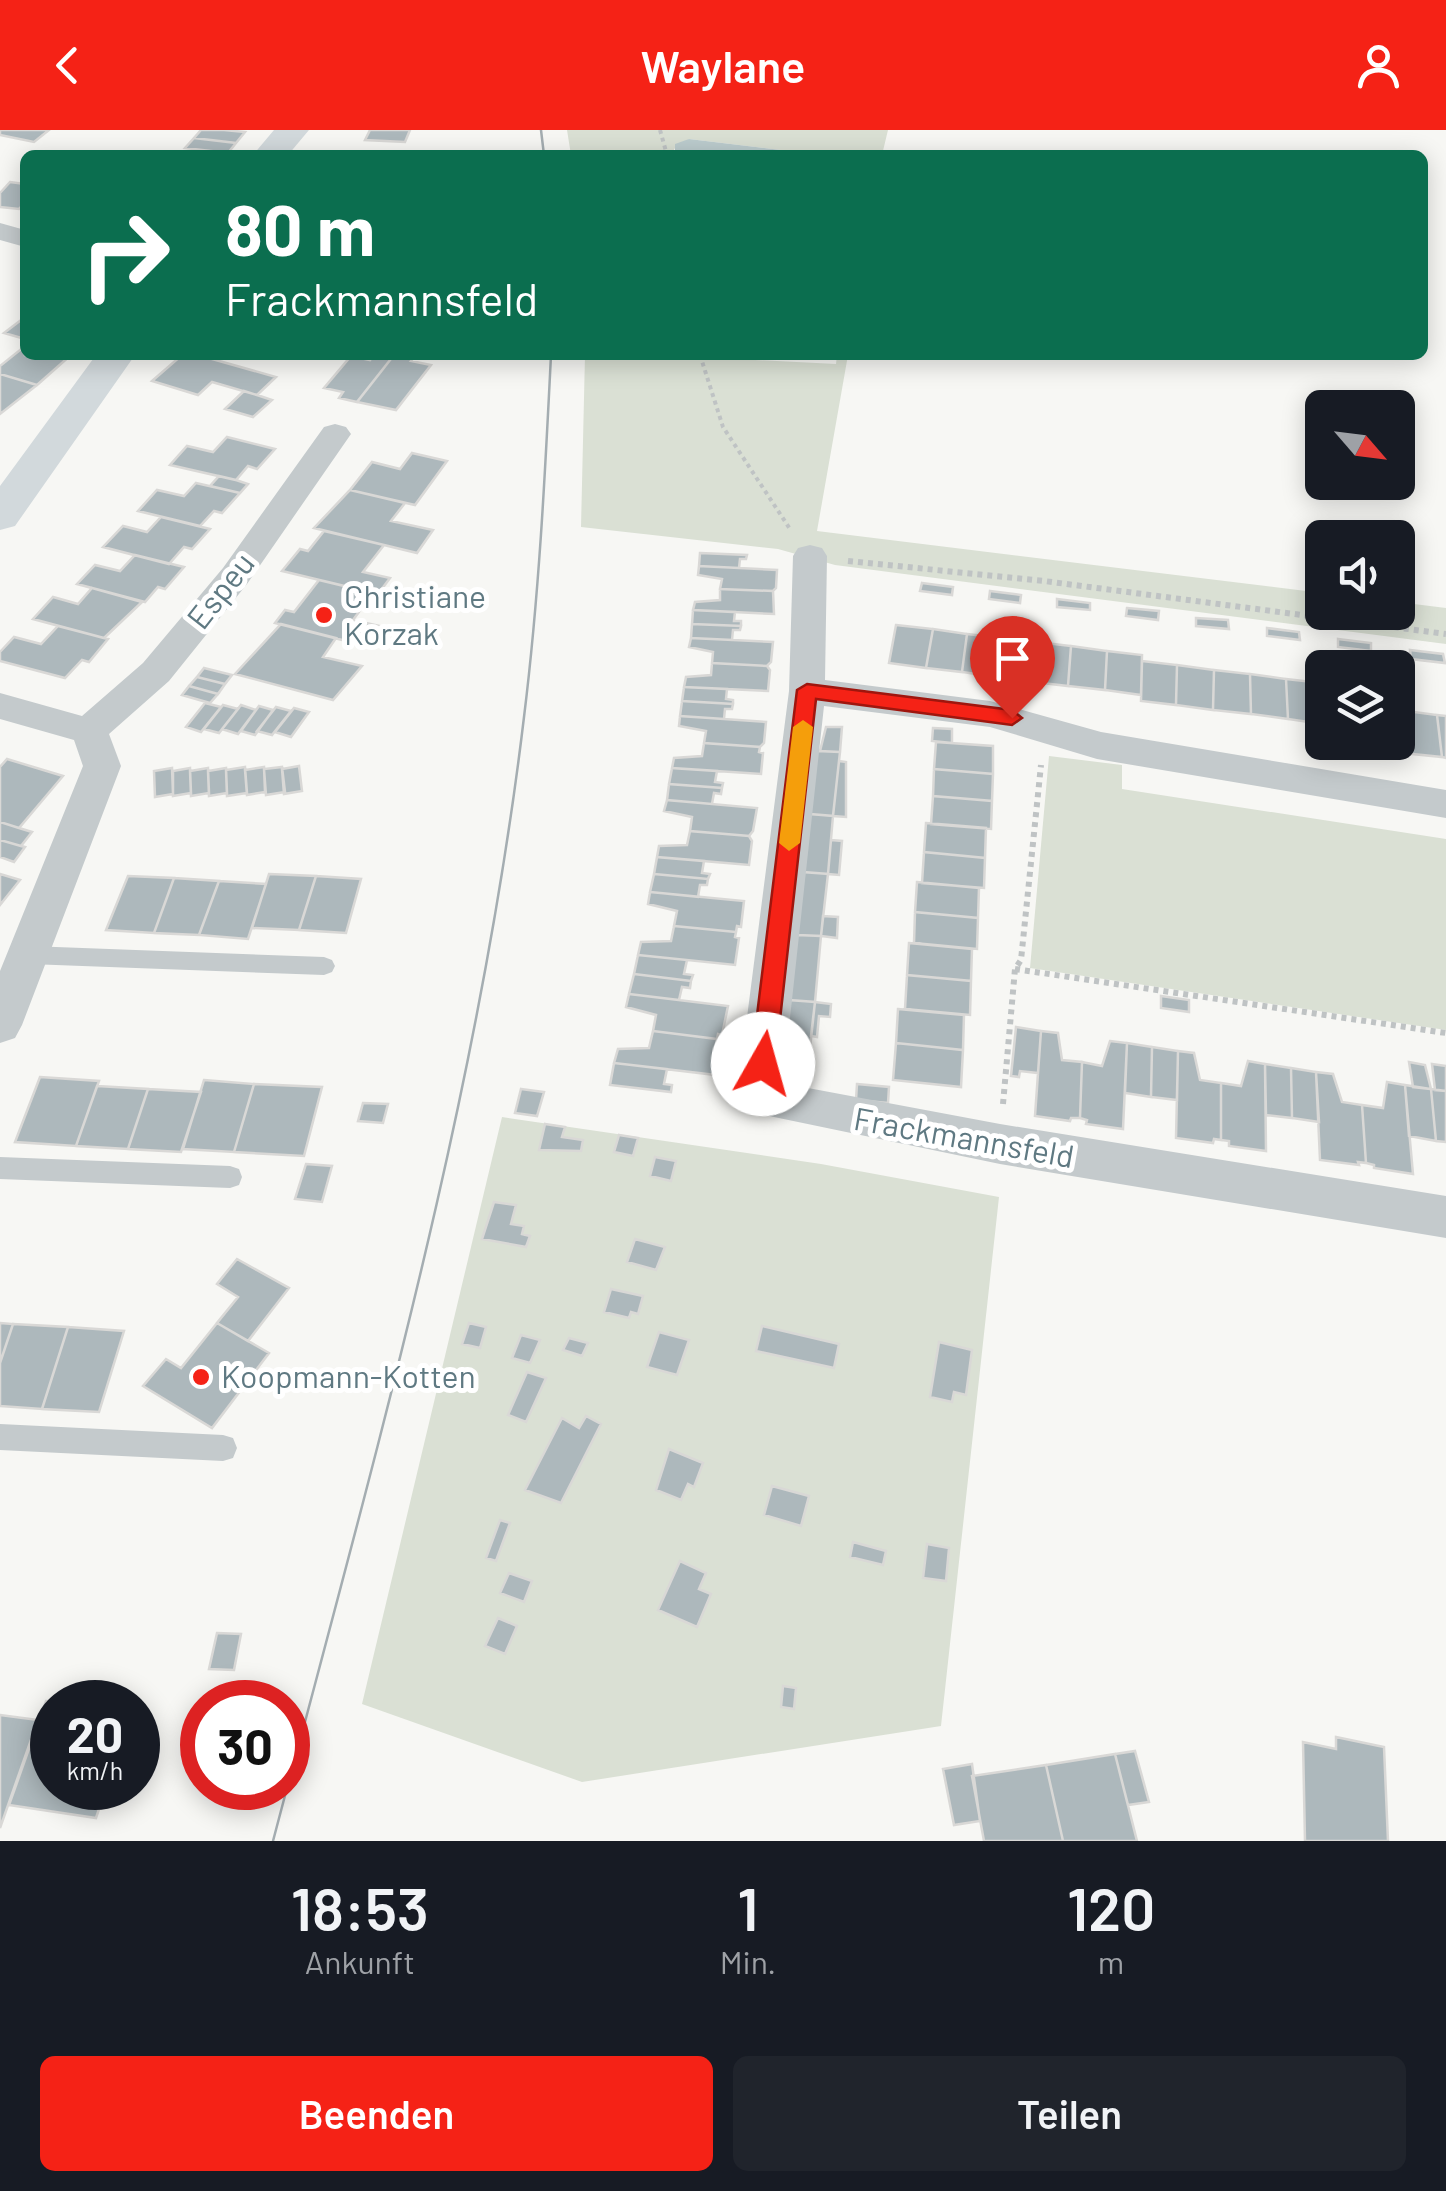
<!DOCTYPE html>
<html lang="de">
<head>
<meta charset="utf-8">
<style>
	body { margin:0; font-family:Barlow,sans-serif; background:#20242c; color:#f1f3f6; height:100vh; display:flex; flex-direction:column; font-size:38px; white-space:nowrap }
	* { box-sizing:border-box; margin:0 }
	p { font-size:32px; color:#9ea1a6 }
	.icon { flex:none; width:55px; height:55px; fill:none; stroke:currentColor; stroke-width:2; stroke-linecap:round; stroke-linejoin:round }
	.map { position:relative; height:1711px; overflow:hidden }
	.side { display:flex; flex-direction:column; background:#171b24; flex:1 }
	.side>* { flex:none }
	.banner { position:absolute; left:20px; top:20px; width:1408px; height:210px; border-radius:15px; box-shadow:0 5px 25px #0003; background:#0b6e4f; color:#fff; overflow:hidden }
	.needle { width:65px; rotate:118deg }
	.controls { position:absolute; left:1305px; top:260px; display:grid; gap:20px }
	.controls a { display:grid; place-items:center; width:110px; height:110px; border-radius:15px; background:#171b24; box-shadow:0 5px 25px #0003; font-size:50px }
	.speed { position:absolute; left:30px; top:1550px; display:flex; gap:20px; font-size:50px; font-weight:700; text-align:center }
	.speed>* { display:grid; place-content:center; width:130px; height:130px; border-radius:50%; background:#171b24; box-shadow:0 5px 25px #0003; line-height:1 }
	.speed small { font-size:25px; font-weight:400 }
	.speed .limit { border:15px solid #d22; background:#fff; color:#111 }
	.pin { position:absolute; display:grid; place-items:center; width:85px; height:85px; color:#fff; margin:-102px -42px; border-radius:50% 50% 50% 0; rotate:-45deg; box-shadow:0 0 10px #0007 }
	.pin .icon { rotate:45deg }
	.me { position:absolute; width:110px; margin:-55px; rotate:7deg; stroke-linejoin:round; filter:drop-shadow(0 0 8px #0008) }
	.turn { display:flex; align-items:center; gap:35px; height:210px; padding:0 40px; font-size:45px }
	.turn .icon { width:130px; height:130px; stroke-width:2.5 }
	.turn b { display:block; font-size:70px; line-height:85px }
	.eta { display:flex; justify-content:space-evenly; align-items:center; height:170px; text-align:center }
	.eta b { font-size:60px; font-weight:600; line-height:70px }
	.primary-button { display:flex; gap:20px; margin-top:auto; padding:20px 40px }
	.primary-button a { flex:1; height:115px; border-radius:15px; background:#f52216; color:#fff; font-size:40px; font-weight:600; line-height:115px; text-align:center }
	.primary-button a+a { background:#20242c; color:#f1f3f6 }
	header { display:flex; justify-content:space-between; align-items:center; height:130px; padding:0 40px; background:#f52216; color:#fff; font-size:45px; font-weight:600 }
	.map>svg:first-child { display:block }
	.green { fill:#dae0d4 }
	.water { fill:#bcccce }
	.building { fill:#adb8bc; stroke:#d9d8d6; stroke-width:2.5 }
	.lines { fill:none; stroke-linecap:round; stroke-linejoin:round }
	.path-far1 { stroke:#bfc3c4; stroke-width:4; stroke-dasharray:4 4; stroke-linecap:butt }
	.path { stroke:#bfc3c4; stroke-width:6; stroke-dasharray:5 5; stroke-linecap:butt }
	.lane { fill:#c4cacc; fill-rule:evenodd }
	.street { fill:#c4cacc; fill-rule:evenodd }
	.secondary { fill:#d2d9dc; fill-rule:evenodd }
	.tram { stroke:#a4adb1; stroke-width:2.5 }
	.route { fill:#f52216; stroke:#9f160e; stroke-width:2.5 }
	.slow { fill:#f59e0b }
	.poi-dot { fill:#f52216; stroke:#fff; stroke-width:4 }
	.labels { text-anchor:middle; stroke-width:10; stroke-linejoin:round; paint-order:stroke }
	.street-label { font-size:32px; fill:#5f7982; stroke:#fff }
	.poi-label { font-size:32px; fill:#5f7982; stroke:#fff; text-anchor:start }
</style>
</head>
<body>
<header><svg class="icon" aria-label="back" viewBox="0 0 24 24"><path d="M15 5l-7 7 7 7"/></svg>Waylane<svg class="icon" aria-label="person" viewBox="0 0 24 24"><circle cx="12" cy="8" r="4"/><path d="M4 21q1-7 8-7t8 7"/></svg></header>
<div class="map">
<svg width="1446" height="1711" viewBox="0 0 1446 1711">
	<rect width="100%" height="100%" fill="#f7f7f4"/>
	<path class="green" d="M567 0H888L882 25H823L689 9 674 19 675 25H571Z
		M585 225H744L755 230 836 234 837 225H848L817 401 1322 463V482H1398V472L1446 478V514L835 435 778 419 581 397Z
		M1049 626 1122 635V659L1446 709V900L1030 838Z
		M502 987 821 1034 999 1067 941 1596 582 1652 362 1574Z"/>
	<path class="water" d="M689 9 823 25H675V14Z"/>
	<path class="building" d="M0 0H49L34 12 0 5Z
		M201 0H224L245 2 236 13 194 8Z
		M370 0H410L405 12 365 10Z
		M194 8 236 13 228 23 185 18Z
		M10 52 25 54V73L19 79 0 77V63Z
		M25 187V209L4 203Z
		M25 216V225H71L37 255 0 244V236Z
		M182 225H198L276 247 257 265 212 252 198 265 152 251Z
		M374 225H394L357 272 339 268 343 262 324 258 351 226 370 230Z
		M394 225 415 226 411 231 431 235 396 280 357 272Z
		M0 244 37 255 0 284Z
		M244 261 257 265 272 270 253 287 225 279Z
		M227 307 275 319 257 339 248 336 236 350 170 335 187 316 213 322Z
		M412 323 447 331 415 375 350 360 372 332 400 339Z
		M219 346 236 350 248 354 240 363 210 356Z
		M196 353 240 363 222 383 214 381 200 396 138 381 157 360 184 366Z
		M350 360 405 373 391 391 433 400 417 423 314 398Z
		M161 387 210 399 192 419 184 417 169 434 103 417 123 396 147 402Z
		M324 401 384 415 363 442 390 448 378 464 282 441 300 419 308 421Z
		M700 423 747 425 746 429H740L739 438 699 436Z
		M135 425 184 437 165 459 158 457 145 472 77 454 95 435 120 441Z
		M699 436 777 440 776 458 773 461 720 459 722 449 698 445Z
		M319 450 373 463 353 490 384 497 370 517 275 493 285 480 294 482Z
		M922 453 953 457 952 465 920 461Z
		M92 458 142 472 104 508 33 489 53 467 78 474Z
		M720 459 773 461 774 484 693 480 695 472 720 470Z
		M990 461 1021 465 1020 473 989 469Z
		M1057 469 1090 473V480L1057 477Z
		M1127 478 1159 481 1158 490 1126 486Z
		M693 480 735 482 734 491H741V496L692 494Z
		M1196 488 1228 490 1229 499 1196 496Z
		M281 494 336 508 323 527 362 536 333 570 235 544Z
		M692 494 741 496 740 500H733L732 510 691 508Z
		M896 495 933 499 926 538 889 533Z
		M58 496 108 509 89 532 82 530 65 548 0 531V522L14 507 41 514Z
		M1267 498 1299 502 1300 510 1267 506Z
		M933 499 967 504 962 542 926 538Z
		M967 504 1002 508 997 547 962 542Z
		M691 508 773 512 771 532 767 536 712 533 713 522 689 517Z
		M1002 508 1037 512 1033 552 997 547Z
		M1338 509 1371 513V521L1338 517Z
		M1037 512 1071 516 1068 556 1033 552Z
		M1071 516 1107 521 1105 560 1068 556Z
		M1410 520 1443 524 1445 533 1411 529Z
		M1107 521 1142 525 1141 565 1105 560Z
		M1142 531 1177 535 1176 575 1141 571Z
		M712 533 767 536 770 540 768 561 684 557 686 547 711 545Z
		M1177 535 1214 540 1213 580 1176 575Z
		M204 538 232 545 225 554 197 547Z
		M1214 540 1250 544 1251 584 1213 580Z
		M1250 544 1286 549 1288 589 1251 584Z
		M197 547 225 554 218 564 189 556Z
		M1286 549 1322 553V594L1288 589Z
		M189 556 218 564 210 573 182 565Z
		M684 557 727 559 726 569 733 570V574L682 571Z
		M682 571 733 574 732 579H725L724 589 680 586Z
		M205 573 221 577 201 602 186 597Z
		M223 575 238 579 219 603 204 599Z
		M241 575 256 580 238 604 222 599Z
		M259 576 273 580 255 605 241 601Z
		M276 577 291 581 272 605 257 601Z
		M294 578 309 582 291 607 275 602Z
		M1399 580 1437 585 1442 627 1403 623Z
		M1437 585 1446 586V628L1442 627Z
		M680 586 766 592 764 613 760 617 704 613 706 601 679 596Z
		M826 597H842L840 622 820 621Z
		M933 598 952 599V613L932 611Z
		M936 612 993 616V644L934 639Z
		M704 613 760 617 759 622 763 623 761 644 672 638 674 628 702 626Z
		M817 621 840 622 833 686 810 684Z
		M7 629 63 646 19 698 0 692V637Z
		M839 631 846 632V687L833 686Z
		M299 636 302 661 284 664 282 639Z
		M245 637 247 663 227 666 226 640Z
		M264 637 265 662 247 665 245 640Z
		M282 637 285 662 266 665 264 639Z
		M172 638 173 664 155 667 154 641Z
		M190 638 191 663 173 666V641Z
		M208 638 209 663 191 666 190 641Z
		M226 638 227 663 209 666 208 641Z
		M672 638 717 641 715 652 723 653 722 658 669 654Z
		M934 639 993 644 992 671 933 666Z
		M669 654 722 658 721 664 714 663 712 674 667 670Z
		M933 666 992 671 991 699 931 694Z
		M667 670 757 678 753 701 749 706 690 701 692 687 664 681Z
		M810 684 833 686 828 744 803 742Z
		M0 692 19 698 32 702 21 716 0 710Z
		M926 693 986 698 985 728 924 722Z
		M690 701 749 706 752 711 749 735 657 727 659 716 687 715Z
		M0 710 21 716 25 717 14 732 0 727Z
		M831 710 842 711 839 745 828 744Z
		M924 722 985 728 984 758 922 753Z
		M657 727 704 731 702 743 710 744 708 749 654 744Z
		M803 742 828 744 821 806 797 805Z
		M0 744 20 750 0 775Z
		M269 744 316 746 299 800 252 798Z
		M654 744 708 749 707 755H700L698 767 650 762Z
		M128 746 174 748 154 803 106 800Z
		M316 746 361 749 346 803 299 800Z
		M174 748 219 751 199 805 154 803Z
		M219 751 266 754 248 809 199 805Z
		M917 752 979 758 978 788 915 782Z
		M650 762 744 771 741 797 737 796 736 802 674 796 677 781 648 774Z
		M915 782 978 788 977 819 914 813Z
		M823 786 838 787 837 808 821 806Z
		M674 796 736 802 735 807 739 808 735 835 638 825 641 812 671 811Z
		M797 805 821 806 815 872 789 870Z
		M909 813 972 819 971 851 907 845Z
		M638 825 687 830 684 844 693 845 691 851 634 844Z
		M634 844 691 851 690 858 682 857 679 870 629 864Z
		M907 845 971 851 970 885 905 879Z
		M629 864 728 876 722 905 718 904 717 909 653 901 656 885 626 877Z
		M1161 866 1189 870V882L1161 878Z
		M789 870 815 872 810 918 784 916Z
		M815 872 831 874 830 887 819 886 817 907 811 906Z
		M898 879 964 885 963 920 896 913Z
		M1016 897 1041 901 1038 943 1020 941 1019 947 1011 946Z
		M653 901 717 909 716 945 614 933 618 919 649 918Z
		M1041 901 1058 903 1062 930 1082 932 1080 988H1071L1070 991 1035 986Z
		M1110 911 1127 913 1123 999 1086 994 1087 990 1080 988 1082 932 1102 936Z
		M896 913 963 920 961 957 893 950Z
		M1127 913 1152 917 1151 967 1125 963Z
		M1152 917 1178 921 1177 970 1151 967Z
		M1178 921 1194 923 1200 950 1221 953V1010L1214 1009 1213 1013 1176 1008Z
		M1248 931 1265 934 1266 1021 1229 1016V1011L1221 1010V953L1241 956Z
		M1409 932 1425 935 1431 959 1413 957Z
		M614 933 667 939 664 954 672 955 671 962 610 955Z
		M1265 934 1291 938 1292 988 1266 985Z
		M1432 934 1446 936V961L1435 960Z
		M1291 938 1316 942 1319 992 1292 988Z
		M1316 942 1333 944 1342 972 1362 975 1366 1033 1358 1032 1359 1035 1320 1030Z
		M40 947 99 951 76 1016 15 1012Z
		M204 950 254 954 234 1022 183 1019Z
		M1387 952 1405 955 1413 1044 1374 1038V1035L1366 1033 1362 975 1383 978Z
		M254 954 322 957 304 1026 234 1022Z
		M857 954 889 957 888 973 856 970Z
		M1405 955 1431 959 1436 1011 1409 1006Z
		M97 956 148 959 128 1019 76 1016Z
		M148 959 201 962 181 1022 128 1019Z
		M521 959 544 962 537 986 515 983Z
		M1431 959 1446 961V1012L1436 1011Z
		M363 973 388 974 383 993 358 991Z
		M545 994 565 997 562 1007 583 1010 581 1021 539 1020Z
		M619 1005 638 1008 633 1026 614 1022Z
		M655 1027 676 1031 671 1051 650 1046Z
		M306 1034 332 1036 322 1072 295 1069Z
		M494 1072 516 1075 511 1094 524 1096 522 1104 530 1106 526 1117 482 1109Z
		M635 1109 665 1117 656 1140 627 1132Z
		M237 1129 289 1158 248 1211 217 1193 238 1167 217 1154Z
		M611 1159 643 1166 638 1184 631 1182 629 1188 604 1182Z
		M0 1193 13 1194 0 1233Z
		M217 1193 269 1223 212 1298 143 1256 166 1229 181 1238Z
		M469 1193 486 1197 480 1218 462 1214Z
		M13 1194 68 1197 42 1279 0 1276V1233Z
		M762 1196 839 1214 834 1238 756 1221Z
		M68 1197 124 1201 99 1282 42 1279Z
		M659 1202 689 1210 677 1245 647 1237Z
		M521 1205 540 1210 530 1233 512 1228Z
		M569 1208 588 1213 582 1226 563 1220Z
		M939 1212 972 1220 966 1265 954 1262 952 1272 930 1267Z
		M527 1242 546 1248 526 1292 508 1285Z
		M586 1286 601 1294 561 1373 525 1360 562 1288 579 1298Z
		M669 1319 703 1333 694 1357 688 1354 681 1370 656 1360Z
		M772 1356 809 1366 801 1396 764 1385Z
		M500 1390 510 1393 496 1431 486 1428Z
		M853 1412 886 1421 883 1435 850 1427Z
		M927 1414 949 1418 946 1451 923 1448Z
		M680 1431 706 1443 699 1459 711 1464 697 1497 658 1480Z
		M509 1443 532 1451 524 1472 500 1463Z
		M498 1488 517 1496 505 1524 485 1516Z
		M217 1503 241 1504 234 1540 209 1539Z
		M783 1556 796 1558 794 1579 781 1577Z
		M46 1571 58 1572H52V1658H106L96 1688 9 1675Z
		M0 1585 38 1590 0 1698Z
		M1336 1607 1384 1617 1388 1711H1305L1303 1612 1336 1619Z
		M1135 1621 1149 1672 1128 1675 1115 1624Z
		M1115 1624 1137 1711H1063L1046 1635Z
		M972 1634 980 1691 954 1695 943 1639Z
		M1046 1635 1063 1711H984L972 1646Z"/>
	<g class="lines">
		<path class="path-far1" d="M660 0 667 25
			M700 225 723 297 790 399"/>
		<path class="path" d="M848 431 1044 451 1446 504
			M1015 839 1446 903
			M1003 974 1015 839 1021 830 1041 635"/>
		<path class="lane" d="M29 816 324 827 332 830 335 836 332 842 324 845 29 834 21 831 18 825 21 819Z
			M0 1027 230 1036 239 1039 242 1047 239 1055 230 1058 0 1049Z
			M0 1294 223 1305 233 1308 237 1318 233 1328 223 1331 0 1320Z"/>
		<path class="street" d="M0 93 25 100V117L0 110Z
			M335 294 346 297 351 304 247 454 169 551 109 604 121 636 22 895 15 908 0 913V841L83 636 74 610 0 589V563L82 586 143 533 223 438 324 297Z
			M810 415 822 418 827 426 825 550 990 571 1101 602 1446 660V688L1097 629 990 597 824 576 785 934 792 955 1000 994 1446 1066V1108L1000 1034 759 984 741 934 789 561 793 426 798 418Z"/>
		<path class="secondary" d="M274 0H309L288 25H253Z
			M96 225H135L15 396 0 400V356Z"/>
		<path class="tram" d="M541 0 544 25
			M288 1656C381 1304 481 949 524 587 539 466 545 346 551 225
			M273 1711 287 1658"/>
	</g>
	<path class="route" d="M807 554 1012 580 1022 588 1012 595 816 569 775 934 771 941H755L751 934 797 560Z"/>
	<path class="slow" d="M803 590 813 597 800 713 789 721 779 713 793 597Z"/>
	<g class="poi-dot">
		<circle cx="324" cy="485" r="10"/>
		<circle cx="201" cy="1247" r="10"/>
	</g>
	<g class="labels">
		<g class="street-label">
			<text transform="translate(221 461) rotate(-52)" y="11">Espeu</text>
			<text transform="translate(964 1008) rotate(10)" y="11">Frackmannsfeld</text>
		</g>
		<g class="poi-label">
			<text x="344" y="478">Christiane<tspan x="344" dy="37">Korzak</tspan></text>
			<text x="221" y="1258">Koopmann-Kotten</text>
		</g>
	</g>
</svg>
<div class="controls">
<a><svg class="needle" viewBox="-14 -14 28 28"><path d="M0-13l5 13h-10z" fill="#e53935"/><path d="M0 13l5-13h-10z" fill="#9ea1a6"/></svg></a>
<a><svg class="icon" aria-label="sound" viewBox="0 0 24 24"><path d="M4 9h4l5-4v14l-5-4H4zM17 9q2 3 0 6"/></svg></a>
<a><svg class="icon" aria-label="layers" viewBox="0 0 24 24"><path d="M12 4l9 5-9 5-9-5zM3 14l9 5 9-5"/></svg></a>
</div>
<div class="speed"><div>20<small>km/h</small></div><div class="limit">30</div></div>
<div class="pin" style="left:1012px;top:588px;background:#d93025"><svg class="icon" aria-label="arrive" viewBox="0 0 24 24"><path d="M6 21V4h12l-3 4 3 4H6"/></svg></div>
<svg class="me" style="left:763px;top:934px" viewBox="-20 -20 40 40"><circle r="19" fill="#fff"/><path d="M0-13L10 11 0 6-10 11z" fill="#f52216"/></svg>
<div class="banner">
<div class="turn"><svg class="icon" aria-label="right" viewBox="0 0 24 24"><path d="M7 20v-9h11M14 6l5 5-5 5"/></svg><div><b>80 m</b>Frackmannsfeld</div></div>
</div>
</div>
<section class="side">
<div class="eta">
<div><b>18:53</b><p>Ankunft</p></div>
<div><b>1</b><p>Min.</p></div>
<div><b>120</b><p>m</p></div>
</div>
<div class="primary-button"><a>Beenden</a><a>Teilen</a></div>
</section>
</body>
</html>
